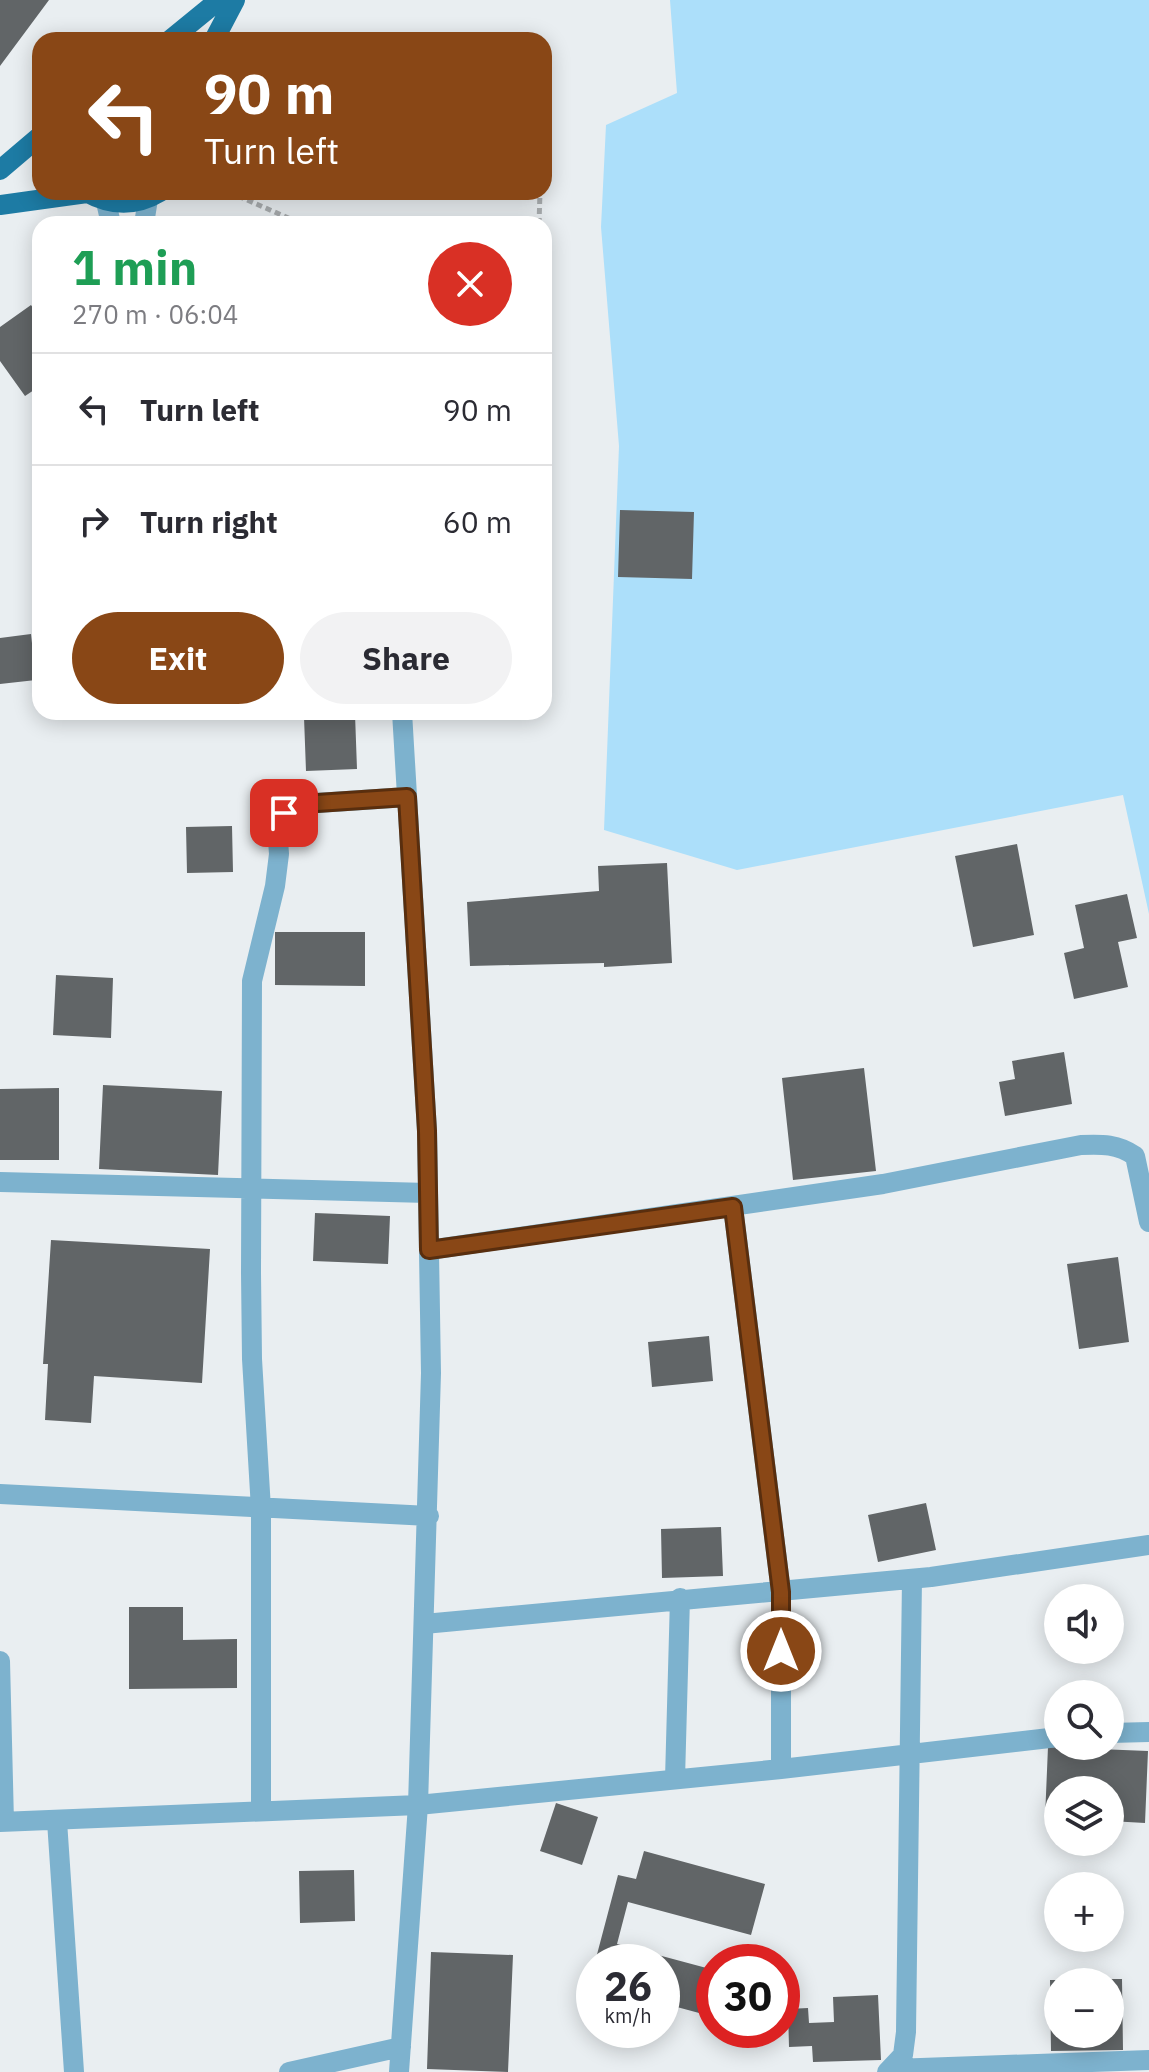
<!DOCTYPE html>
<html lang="en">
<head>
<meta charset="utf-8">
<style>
	body { margin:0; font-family:"IBM Plex Sans",sans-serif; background:#f2f2f3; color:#2b2b33; height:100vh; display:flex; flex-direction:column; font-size:30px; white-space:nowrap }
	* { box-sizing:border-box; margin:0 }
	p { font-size:26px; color:#7c7c81 }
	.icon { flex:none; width:44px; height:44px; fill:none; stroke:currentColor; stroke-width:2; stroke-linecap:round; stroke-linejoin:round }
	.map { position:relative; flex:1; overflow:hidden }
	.details { position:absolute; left:32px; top:216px; width:520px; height:504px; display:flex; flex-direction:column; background:#fff; border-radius:24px; box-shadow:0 4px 20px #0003 }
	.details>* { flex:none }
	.guide { position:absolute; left:32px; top:32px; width:520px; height:168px; border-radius:24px; box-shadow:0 4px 20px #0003; background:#894716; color:#fff; overflow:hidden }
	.buttons { position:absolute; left:1044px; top:1584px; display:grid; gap:16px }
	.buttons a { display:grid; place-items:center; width:80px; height:80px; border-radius:50%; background:#fff; box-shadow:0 4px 20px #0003; font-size:40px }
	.speed { position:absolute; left:576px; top:1944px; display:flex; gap:16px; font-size:40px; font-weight:700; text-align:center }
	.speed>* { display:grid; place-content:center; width:104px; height:104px; border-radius:50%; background:#fff; box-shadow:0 4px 20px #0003; line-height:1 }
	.speed small { font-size:20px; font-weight:400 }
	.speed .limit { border:12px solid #d22; background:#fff; color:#111 }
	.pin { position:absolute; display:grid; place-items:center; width:68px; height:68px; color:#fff; margin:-34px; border-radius:16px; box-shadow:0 4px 12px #0006 }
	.me { position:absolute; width:88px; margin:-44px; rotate:0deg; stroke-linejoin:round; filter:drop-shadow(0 0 6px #0008) }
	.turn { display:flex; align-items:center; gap:28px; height:168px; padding:0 40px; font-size:36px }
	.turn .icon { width:104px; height:104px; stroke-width:2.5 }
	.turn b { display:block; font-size:56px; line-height:68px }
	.round { display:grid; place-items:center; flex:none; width:84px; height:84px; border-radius:42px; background:#f2f2f3 }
	.head { display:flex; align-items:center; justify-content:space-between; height:136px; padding:0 40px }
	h1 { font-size:48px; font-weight:700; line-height:60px; color:#1e9e55 }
	.action { display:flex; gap:16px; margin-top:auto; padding:16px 40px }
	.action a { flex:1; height:92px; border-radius:48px; background:#894716; color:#fff; font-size:32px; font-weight:700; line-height:92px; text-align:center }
	.action a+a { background:#f2f2f3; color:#2b2b33 }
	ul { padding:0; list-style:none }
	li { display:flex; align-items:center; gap:24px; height:112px; padding:0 40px; border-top:2px solid #e1e1e2 }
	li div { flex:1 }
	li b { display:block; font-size:30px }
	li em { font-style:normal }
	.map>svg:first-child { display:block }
	.green { fill:#acdffa }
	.building { fill:#616567 }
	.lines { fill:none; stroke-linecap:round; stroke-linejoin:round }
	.path { stroke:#a8acae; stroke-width:5; stroke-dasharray:6 4; stroke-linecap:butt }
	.minor { stroke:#7db2ce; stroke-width:20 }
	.primary { stroke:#1d7ba4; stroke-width:20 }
	.route-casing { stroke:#592e0e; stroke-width:20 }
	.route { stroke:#894716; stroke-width:14 }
</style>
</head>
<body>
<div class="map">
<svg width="1149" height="2072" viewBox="0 0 1149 2072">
	<rect width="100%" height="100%" fill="#e9eef1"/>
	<path class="green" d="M670 0H1149V914L1123 795 737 870 604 830 619 446 601 227 606 125 677 93Z"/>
	<path class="building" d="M0 0H49L0 66Z
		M31 305 40 318V386L25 396 0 361V327Z
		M620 510 694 512 692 579 618 577Z
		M31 634 36 680 0 684V638Z
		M355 714 357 769 306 771 304 717Z
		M232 826 233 872 187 873 186 827Z
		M1017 844 1034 935 973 947 955 856Z
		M667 863 672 963 604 967V963L470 966 467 902 599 891 598 866Z
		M1127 894 1137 938 1118 942 1128 987 1074 999 1064 953 1084 948 1075 905Z
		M275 932H365V986L275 985Z
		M56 975 113 978 111 1038 53 1035Z
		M1064 1052 1072 1104 1005 1116 999 1082 1015 1079 1012 1061Z
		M864 1068 876 1171 793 1180 782 1078Z
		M103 1085 222 1091 218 1175 99 1169Z
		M59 1088V1160H0V1089Z
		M315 1213 390 1216 388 1264 313 1261Z
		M51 1240 210 1249 202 1383 94 1376 91 1423 45 1420 48 1364H43Z
		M1118 1257 1129 1342 1079 1349 1067 1264Z
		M709 1336 713 1381 652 1387 648 1342Z
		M926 1503 936 1550 878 1562 868 1515Z
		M721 1527 723 1576 662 1578 661 1529Z
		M129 1607H183V1640L237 1639V1688L129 1689Z
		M1048 1747 1148 1751 1145 1823 1110 1821V1790H1058V1819L1045 1818Z
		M556 1803 598 1817 582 1865 540 1851Z
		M644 1851 765 1884 751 1935 628 1902 617 1944 714 1970V2017L662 2003V1962H595L618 1875 636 1879Z
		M354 1870 355 1921 300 1923 299 1871Z
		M431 1952 513 1955 508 2072 427 2069Z
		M1110 1979H1122L1123 2050 1051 2051 1050 1980H1058V2034H1110Z
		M878 1995 881 2060 813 2062 812 2046 789 2047 788 2009 808 2008 809 2023 834 2022 833 1997Z"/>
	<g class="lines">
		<path class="path" d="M229 192 302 224
			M539 224 540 192"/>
		<path class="minor" d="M106 202 111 224
			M144 224 148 199
			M0 1182 428 1193
			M733 1207 781 1592V1769
			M429 1250 883 1184 1081 1145C1102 1144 1118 1144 1135 1156L1149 1222
			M0 1494 429 1516
			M424 1624 931 1577 1149 1545
			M0 1661 4 1822
			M1110 1733 1149 1732
			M675 1779 680 1598
			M261 1810V1509L252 1359 251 1273 252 981 275 886 279 854 277 827 284 813 302 804 407 797
			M57 1821 74 2072
			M0 1822 418 1805 781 1769 1058 1737
			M893 2069 1149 2060
			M289 2072 401 2047
			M399 2072 418 1805 431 1373 427 1131 402 712
			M887 2072 903 2055 906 2032 912 1579"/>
		<path class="primary" d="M170 40 219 0
			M214 40 235 0
			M0 170 40 136
			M86 192C111 206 135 207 160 192
			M0 205 87 193"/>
	</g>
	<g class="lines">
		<defs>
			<path id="route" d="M284 813 302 804 407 797 427 1131 429 1250 733 1207 781 1592V1651"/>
		</defs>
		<use href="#route" class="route-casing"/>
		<use href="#route" class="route"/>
	</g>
</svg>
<div class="buttons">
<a><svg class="icon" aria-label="sound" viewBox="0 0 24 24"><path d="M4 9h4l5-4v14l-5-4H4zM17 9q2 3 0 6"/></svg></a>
<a><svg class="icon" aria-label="search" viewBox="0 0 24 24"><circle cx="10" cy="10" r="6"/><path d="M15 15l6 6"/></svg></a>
<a><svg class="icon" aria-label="layers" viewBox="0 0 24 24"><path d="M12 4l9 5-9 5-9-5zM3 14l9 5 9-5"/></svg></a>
<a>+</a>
<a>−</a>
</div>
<div class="speed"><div>26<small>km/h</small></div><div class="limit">30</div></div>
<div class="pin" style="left:284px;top:813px;background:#d93025"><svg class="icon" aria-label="arrive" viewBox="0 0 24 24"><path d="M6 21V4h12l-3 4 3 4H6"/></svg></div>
<svg class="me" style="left:781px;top:1651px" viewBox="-20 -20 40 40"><circle r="17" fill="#894716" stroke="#fff" stroke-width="3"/><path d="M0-11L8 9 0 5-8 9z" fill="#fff"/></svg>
<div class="guide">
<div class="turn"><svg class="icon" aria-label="left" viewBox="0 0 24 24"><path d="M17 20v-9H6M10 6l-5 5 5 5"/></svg><div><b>90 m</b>Turn left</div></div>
</div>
<section class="details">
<div class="head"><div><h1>1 min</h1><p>270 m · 06:04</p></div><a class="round" style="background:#d93025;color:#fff"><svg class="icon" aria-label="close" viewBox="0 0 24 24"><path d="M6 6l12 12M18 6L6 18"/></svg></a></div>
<ul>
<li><svg class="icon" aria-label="left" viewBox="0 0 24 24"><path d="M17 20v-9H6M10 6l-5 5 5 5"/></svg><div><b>Turn left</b></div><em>90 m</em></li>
<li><svg class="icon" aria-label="right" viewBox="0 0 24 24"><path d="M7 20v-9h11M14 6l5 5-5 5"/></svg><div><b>Turn right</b></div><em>60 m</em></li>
</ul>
<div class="action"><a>Exit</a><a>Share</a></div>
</section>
</div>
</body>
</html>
